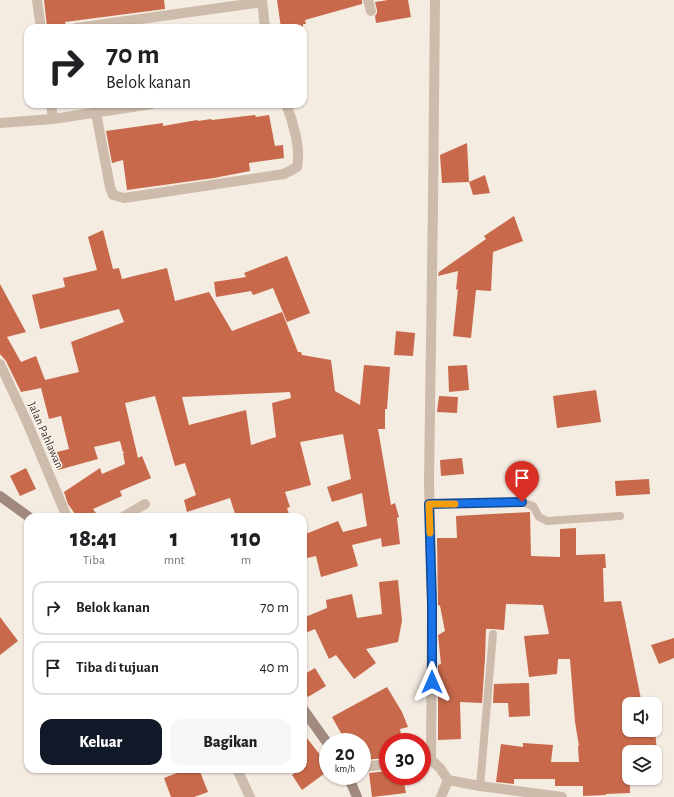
<!DOCTYPE html>
<html lang="id">
<head>
<meta charset="utf-8">
<style>
	body { margin:0; font-family:"Alegreya Sans",sans-serif; background:#f6f6f6; color:#202124; height:100vh; display:flex; flex-direction:column; font-size:15px; white-space:nowrap }
	* { box-sizing:border-box; margin:0 }
	p { font-size:13px; color:#757577 }
	.icon { flex:none; width:22px; height:22px; fill:none; stroke:currentColor; stroke-width:2; stroke-linecap:round; stroke-linejoin:round }
	.map { position:relative; flex:1; overflow:hidden }
	.details { position:absolute; left:24px; top:513px; width:283px; height:260px; display:flex; flex-direction:column; background:#fff; border-radius:12px; box-shadow:0 1px 3px #0004 }
	.details>* { flex:none }
	.hud { position:absolute; left:24px; top:24px; width:283px; height:84px; border-radius:12px; box-shadow:0 1px 3px #0004; background:#fff; color:#202124; overflow:hidden }
	.tools { position:absolute; left:622px; top:697px; display:grid; gap:8px }
	.tools a { display:grid; place-items:center; width:40px; height:40px; border-radius:8px; background:#fff; box-shadow:0 1px 3px #0004; font-size:20px }
	.speed { position:absolute; left:319px; top:733px; display:flex; gap:8px; font-size:20px; font-weight:700; text-align:center }
	.speed>* { display:grid; place-content:center; width:52px; height:52px; border-radius:50%; background:#fff; box-shadow:0 1px 3px #0004; line-height:1 }
	.speed small { font-size:10px; font-weight:400 }
	.speed .limit { border:6px solid #d22; background:#fff; color:#111 }
	.pin { position:absolute; display:grid; place-items:center; width:34px; height:34px; color:#fff; margin:-41px -17px; border-radius:50% 50% 50% 0; rotate:-45deg; box-shadow:0 0 4px #0007 }
	.pin .icon { rotate:45deg }
	.me { position:absolute; width:44px; margin:-22px; rotate:0deg; stroke-linejoin:round; filter:drop-shadow(0 0 3px #0008) }
	.turn { display:flex; align-items:center; gap:14px; height:84px; padding:0 16px; font-size:18px }
	.turn .icon { width:52px; height:52px; stroke-width:2.5 }
	.turn b { display:block; font-size:28px; line-height:34px }
	.eta { display:flex; justify-content:space-evenly; align-items:center; height:68px; text-align:center }
	.eta b { font-size:24px; font-weight:800; line-height:28px }
	.button { display:flex; gap:8px; margin-top:auto; padding:8px 16px }
	.button a { flex:1; height:46px; border-radius:12px; background:#111827; color:#fff; font-size:16px; font-weight:800; line-height:46px; text-align:center }
	.button a+a { background:#f6f6f6; color:#202124 }
	ul { padding:0; list-style:none }
	li { display:flex; align-items:center; gap:12px; height:54px; margin:0 8px 6px; padding:0 8px; border:2px solid #e0e0e0; border-radius:12px }
	li div { flex:1 }
	li b { display:block; font-size:15px }
	li em { font-style:normal }
	.map>svg:first-child { display:block }
	.building { fill:#c8694b; fill-rule:evenodd }
	.lines { fill:none; stroke-linecap:round; stroke-linejoin:round }
	.lane { stroke:#cdbbac; stroke-width:8 }
	.street { stroke:#cdbbac; stroke-width:10 }
	.secondary { stroke:#a18a7d; stroke-width:10 }
	.route-casing { stroke:#114b97; stroke-width:10 }
	.route { stroke:#1a73e8; stroke-width:7 }
	.slow { stroke:#f59e0b; stroke-width:7 }
	.labels { text-anchor:middle; stroke-width:3; stroke-linejoin:round; paint-order:stroke }
	.street-label { font-size:12px; fill:#3b302b; stroke:#fbf5ee }
</style>
</head>
<body>
<div class="map">
<svg width="674" height="797" viewBox="0 0 674 797">
	<rect width="100%" height="100%" fill="#f4ebe1"/>
	<path class="building" d="M44 0H164L165 9 65 22 66 25 47 27Z
		M277 0H362V4L305 20 306 24H303V28H281Z
		M388 0H408L411 17 376 23 375 16 377 13V10L375 2Z
		M255 115 256 117 269 115 275 146 283 145 284 158 249 163 250 171 214 178 127 190 123 160 112 163 106 131 163 123V126L197 120 198 121 211 119 212 120Z
		M467 143 469 182 442 183 440 155Z
		M485 175 490 193 473 195 469 182Z
		M514 216 523 241 493 252 491 291 476 290 471 338 453 336 458 289 456 290 458 271 438 276 439 272 486 239 484 236Z
		M103 230 113 269 119 268 122 279 167 268 175 301 209 292 232 331 282 312 298 352H301L302 355 331 360 335 391 360 405 364 365 390 367 387 409H385V429H378L391 505 395 503 399 517 397 518 400 544 382 547 381 538 352 545 358 566 321 577 316 556 303 559V535L338 521 343 532 367 526 362 493 332 502 327 487 351 479 343 434 300 442 311 485 285 492 290 507 287 508 290 517H236L230 498 187 512 184 500 196 495 185 463 175 466 155 396 125 403 138 458 142 456 151 478 120 491 122 496 93 509 99 517H77L68 504 64 492 100 468 102 474 125 464 123 453 125 452H123L120 441 94 447 98 459 58 470 53 453 69 449 61 416 49 419 41 388 21 392 6 361 0 354V284L26 332 7 337 21 362 36 356 45 380 79 372 71 342 124 322 119 309 40 329 32 295 65 287 63 278 97 270 88 237ZM290 392 291 398 272 403 276 437 251 445 246 410 189 425 182 397Z
		M287 256 310 313 287 322 273 288 253 295 251 291 216 297 214 282 246 277 244 273Z
		M396 331 415 333 413 356 394 355Z
		M467 365 469 390 449 392 448 366Z
		M596 390 601 422 557 428 553 396Z
		M439 396 458 397 457 413 437 412Z
		M462 458 464 474 441 476 440 460Z
		M26 468 36 489 20 496 10 476Z
		M649 479 650 494 616 496 615 481Z
		M530 512 531 556 560 557V529L576 528V555L605 554 606 568H603L604 602 621 601 641 699 627 702 629 730H655L657 752H629L630 793 606 794V795L583 796V786H555V779H514V784L496 782 501 744 523 747V743L553 745 551 762H579L578 746H579L575 722 570 659H558L557 674 529 677 524 636 549 634 543 605 506 604 504 630 493 629H486L485 658 482 703 460 702 461 739 438 740V665L441 664 438 635 445 631 440 606 438 605 437 538H457L456 516Z
		M398 580 402 621 398 642 366 649 376 663 354 679 336 655 329 659 315 629 303 634V618L327 608 326 600 352 594 357 618 382 614 379 582Z
		M0 617 18 641 0 655Z
		M674 638V658L659 664 651 645Z
		M315 668 326 686 308 697 303 688V675Z
		M529 683 530 716 509 717 508 703H493L494 684Z
		M387 687 402 712 408 727 400 729 402 742H388V758L362 760V742H346L332 717Z
		M303 733 328 765V771L302 790 292 775 300 769H303Z
		M187 769H199L208 792 194 797H171L164 778Z
		M388 771V779L403 777 406 793 372 797 369 773Z"/>
	<g class="lines">
		<path class="lane" d="M429 504 522 502 533 506 539 517 547 521 620 516
			M480 786 493 634"/>
		<path class="street" d="M37 0 41 28
			M262 0 265 28
			M368 0 371 11
			M435 0 433 204 429 481 432 604 431 760 440 768 448 780 480 786 562 797
			M76 28 262 2
			M51 104 53 119
			M96 113 110 187 113 195 124 198 284 174 297 167C301 149 293 121 286 104
			M0 123 53 119 152 104
			M0 364 27 422 67 517
			M123 517 145 504
			M362 767 388 764
			M237 769 250 797
			M441 797 448 780"/>
		<path class="secondary" d="M0 496 29 517
			M303 709 328 744
			M348 776 357 797"/>
	</g>
	<g class="lines">
		<defs>
			<path id="route" d="M432 682V604L429 504 522 502"/>
		</defs>
		<use href="#route" class="route-casing"/>
		<use href="#route" class="route"/>
		<path class="slow" d="M430 533 429 504H455"/>
	</g>
	<g class="labels">
		<g class="street-label">
			<text transform="translate(46 435) rotate(66)" y="4">Jalan Pahlawan</text>
		</g>
	</g>
</svg>
<div class="tools">
<a><svg class="icon" aria-label="sound" viewBox="0 0 24 24"><path d="M4 9h4l5-4v14l-5-4H4zM17 9q2 3 0 6"/></svg></a>
<a><svg class="icon" aria-label="layers" viewBox="0 0 24 24"><path d="M12 4l9 5-9 5-9-5zM3 14l9 5 9-5"/></svg></a>
</div>
<div class="speed"><div>20<small>km/h</small></div><div class="limit">30</div></div>
<div class="pin" style="left:522px;top:502px;background:#d93025"><svg class="icon" aria-label="arrive" viewBox="0 0 24 24"><path d="M6 21V4h12l-3 4 3 4H6"/></svg></div>
<svg class="me" style="left:432px;top:682px" viewBox="-20 -20 40 40"><path d="M0-17L14 15 0 8-14 15z" fill="#1a73e8" stroke="#fff" stroke-width="4"/></svg>
<div class="hud">
<div class="turn"><svg class="icon" aria-label="right" viewBox="0 0 24 24"><path d="M7 20v-9h11M14 6l5 5-5 5"/></svg><div><b>70 m</b>Belok kanan</div></div>
</div>
<section class="details">
<div class="eta">
<div><b>18:41</b><p>Tiba</p></div>
<div><b>1</b><p>mnt</p></div>
<div><b>110</b><p>m</p></div>
</div>
<ul>
<li><svg class="icon" aria-label="right" viewBox="0 0 24 24"><path d="M7 20v-9h11M14 6l5 5-5 5"/></svg><div><b>Belok kanan</b></div><em>70 m</em></li>
<li><svg class="icon" aria-label="arrive" viewBox="0 0 24 24"><path d="M6 21V4h12l-3 4 3 4H6"/></svg><div><b>Tiba di tujuan</b></div><em>40 m</em></li>
</ul>
<div class="button"><a>Keluar</a><a>Bagikan</a></div>
</section>
</div>
</body>
</html>
